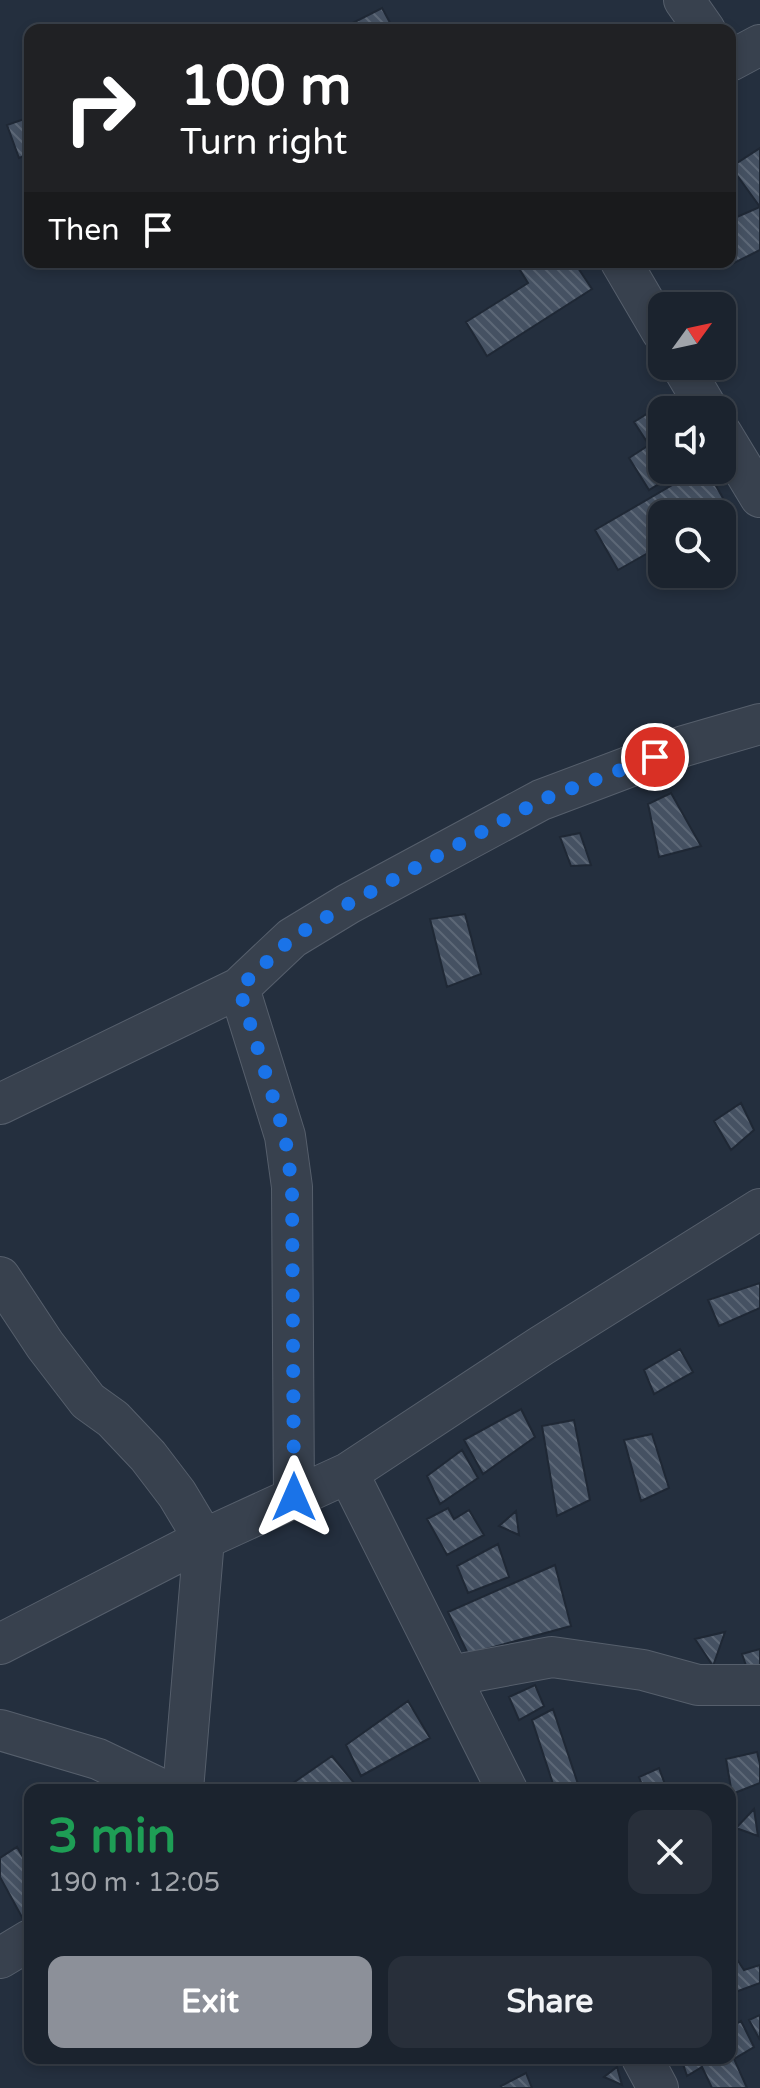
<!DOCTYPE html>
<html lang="en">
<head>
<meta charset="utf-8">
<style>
	body { margin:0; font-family:"Varela Round",sans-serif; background:#282f3a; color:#f1f3f6; height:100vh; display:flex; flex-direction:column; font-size:30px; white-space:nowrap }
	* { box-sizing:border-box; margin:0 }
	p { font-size:26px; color:#a0a4aa }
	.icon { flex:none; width:44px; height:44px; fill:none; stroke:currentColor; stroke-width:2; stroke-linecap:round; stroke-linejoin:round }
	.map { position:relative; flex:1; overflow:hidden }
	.drawer { position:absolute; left:24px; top:1784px; width:712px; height:280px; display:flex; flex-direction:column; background:#1b232e; border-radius:16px; box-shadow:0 4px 12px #0003,0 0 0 2px #39404a }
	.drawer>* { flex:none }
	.top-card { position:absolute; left:24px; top:24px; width:712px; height:244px; border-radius:16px; box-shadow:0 4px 12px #0003,0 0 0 2px #39404a; background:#202124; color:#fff; overflow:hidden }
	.needle { width:52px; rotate:57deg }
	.controls { position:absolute; left:648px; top:292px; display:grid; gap:16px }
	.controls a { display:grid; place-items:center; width:88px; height:88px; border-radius:16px; background:#1b232e; box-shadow:0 4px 12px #0003,0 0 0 2px #39404a; font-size:40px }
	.pin { position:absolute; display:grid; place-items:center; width:68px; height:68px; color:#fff; margin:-34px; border:4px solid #fff; border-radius:50%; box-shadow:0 2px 8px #0007 }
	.me { position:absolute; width:88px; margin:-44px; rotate:0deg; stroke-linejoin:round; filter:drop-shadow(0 0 6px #0008) }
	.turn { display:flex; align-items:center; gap:28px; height:168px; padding:0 24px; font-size:36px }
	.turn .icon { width:104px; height:104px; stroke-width:2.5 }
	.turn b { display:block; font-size:56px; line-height:68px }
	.then { display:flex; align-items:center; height:76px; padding:0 24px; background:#0003; gap:16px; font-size:30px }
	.round { display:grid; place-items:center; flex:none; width:84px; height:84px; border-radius:16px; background:#282f3a }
	.overview { display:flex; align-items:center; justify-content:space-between; height:136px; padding:0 24px }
	h1 { font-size:48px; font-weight:800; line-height:60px; color:#1e9e55 }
	.primary-button { display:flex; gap:16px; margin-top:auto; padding:16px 24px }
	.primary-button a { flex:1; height:92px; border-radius:16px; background:#8c9099; color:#fff; font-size:32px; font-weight:800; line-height:92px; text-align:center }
	.primary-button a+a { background:#282f3a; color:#f1f3f6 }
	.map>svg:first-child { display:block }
	.building { fill:url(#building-back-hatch); stroke:#1f2835; stroke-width:2 }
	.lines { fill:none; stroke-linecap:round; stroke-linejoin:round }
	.street-casing { stroke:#565f6c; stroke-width:42 }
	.street { stroke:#38414e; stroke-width:40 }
	.route { stroke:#1a73e8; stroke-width:14; stroke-dasharray:0 25.2 }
</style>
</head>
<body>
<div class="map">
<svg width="760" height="2088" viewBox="0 0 760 2088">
	<defs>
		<pattern id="building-back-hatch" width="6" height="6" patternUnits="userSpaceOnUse" patternTransform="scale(2)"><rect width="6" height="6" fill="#455162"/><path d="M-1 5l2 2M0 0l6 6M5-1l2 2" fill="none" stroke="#5d6877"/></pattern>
	</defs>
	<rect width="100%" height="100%" fill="#242f3e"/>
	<path class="building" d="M382 8 394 30H339Z
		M30 117V154L19 158 7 125Z
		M760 148V250L728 266 726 262H730V220L760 207 731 167Z
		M515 262H574L592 289 487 356 466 322 528 283Z
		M669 400 675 410H662V470H681L649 490 629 458 649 445 634 422Z
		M698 470H707L728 507 716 514H662V545L618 570 595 530Z
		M671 793 701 846 659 857 648 804Z
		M580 833 591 865 571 866 560 837Z
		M465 914 481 974 447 987 430 919Z
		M741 1103 754 1130 731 1150 714 1121Z
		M760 1283V1308L719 1326 708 1300Z
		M680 1349 693 1372 654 1394 644 1370Z
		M521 1409 535 1437 483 1474 464 1440Z
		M574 1420 590 1500 557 1516 542 1426Z
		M652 1434 669 1488 641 1501 624 1440Z
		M462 1450 478 1478 440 1504 427 1476Z
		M448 1508 454 1519 469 1510 484 1535 447 1555 427 1519Z
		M516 1511 519 1535 499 1526Z
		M498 1544 509 1577 468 1593 457 1566Z
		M555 1565 571 1626 468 1654 448 1612Z
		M725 1632 713 1666 695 1639Z
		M760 1649V1678L751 1680 742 1654Z
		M535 1685 544 1706 519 1720 509 1697Z
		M408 1701 430 1738 361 1776 346 1745Z
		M553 1709 580 1790H555L532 1720Z
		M757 1752 760 1764V1783L732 1794 726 1759Z
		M332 1756 354 1783 343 1790H283Z
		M659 1768 667 1790H644L639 1777Z
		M754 1809 758 1836 736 1828Z
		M17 1847 30 1869V1915L23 1919 0 1877V1858Z
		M736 1958 744 1970 760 1965V1983L730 1994V1961Z
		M760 2015V2040L749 2020Z
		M741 2021 754 2047 734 2059 747 2088H712L702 2067 687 2076 681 2058H730V2028Z
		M617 2067 622 2085 604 2077Z
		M526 2073 532 2088H503L501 2086Z"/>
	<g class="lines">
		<defs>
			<path id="street" d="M684 0 705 30
				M730 61 760 45
				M621 262 662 332
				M682 366 708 410
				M722 434 760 497
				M239 988 285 1136 292 1187 294 1497
				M0 1104 239 988 292 938 348 904 541 800 684 746 760 724
				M0 1277 45 1345 88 1401 113 1419 148 1456 177 1494 204 1539 183 1790
				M348 1473 507 1790
				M0 1644 204 1539 348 1473 541 1346 760 1209
				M450 1676 552 1657 643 1670 698 1685H760
				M0 1730 98 1759 163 1790
				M0 1958 30 1940
				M642 2058 658 2088"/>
		</defs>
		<use href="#street" class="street-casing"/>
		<use href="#street" class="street"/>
	</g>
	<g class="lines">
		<path class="route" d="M294 1497 292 1187 285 1136 239 988 292 938 348 904 541 800 655 757"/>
	</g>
</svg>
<div class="controls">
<a><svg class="needle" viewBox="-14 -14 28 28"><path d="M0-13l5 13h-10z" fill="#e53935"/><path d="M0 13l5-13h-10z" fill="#a0a4aa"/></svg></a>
<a><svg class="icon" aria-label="sound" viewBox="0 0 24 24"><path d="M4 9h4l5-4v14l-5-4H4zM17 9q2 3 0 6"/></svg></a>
<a><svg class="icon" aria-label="search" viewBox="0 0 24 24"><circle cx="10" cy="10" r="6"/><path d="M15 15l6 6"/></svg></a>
</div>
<div class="pin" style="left:655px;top:757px;background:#d93025"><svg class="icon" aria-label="arrive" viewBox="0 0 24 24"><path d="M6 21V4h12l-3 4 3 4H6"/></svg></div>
<svg class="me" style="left:294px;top:1497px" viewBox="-20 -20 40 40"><path d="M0-17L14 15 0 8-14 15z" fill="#1a73e8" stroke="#fff" stroke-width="4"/></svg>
<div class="top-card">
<div class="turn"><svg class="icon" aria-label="right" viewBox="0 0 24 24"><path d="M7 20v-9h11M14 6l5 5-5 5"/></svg><div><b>100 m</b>Turn right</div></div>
<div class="then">Then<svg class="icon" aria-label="arrive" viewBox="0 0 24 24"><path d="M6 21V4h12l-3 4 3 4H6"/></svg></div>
</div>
<section class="drawer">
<div class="overview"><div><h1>3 min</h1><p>190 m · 12:05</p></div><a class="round"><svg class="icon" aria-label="close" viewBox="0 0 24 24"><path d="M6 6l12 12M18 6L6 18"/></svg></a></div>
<div class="primary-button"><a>Exit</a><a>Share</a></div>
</section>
</div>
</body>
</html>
